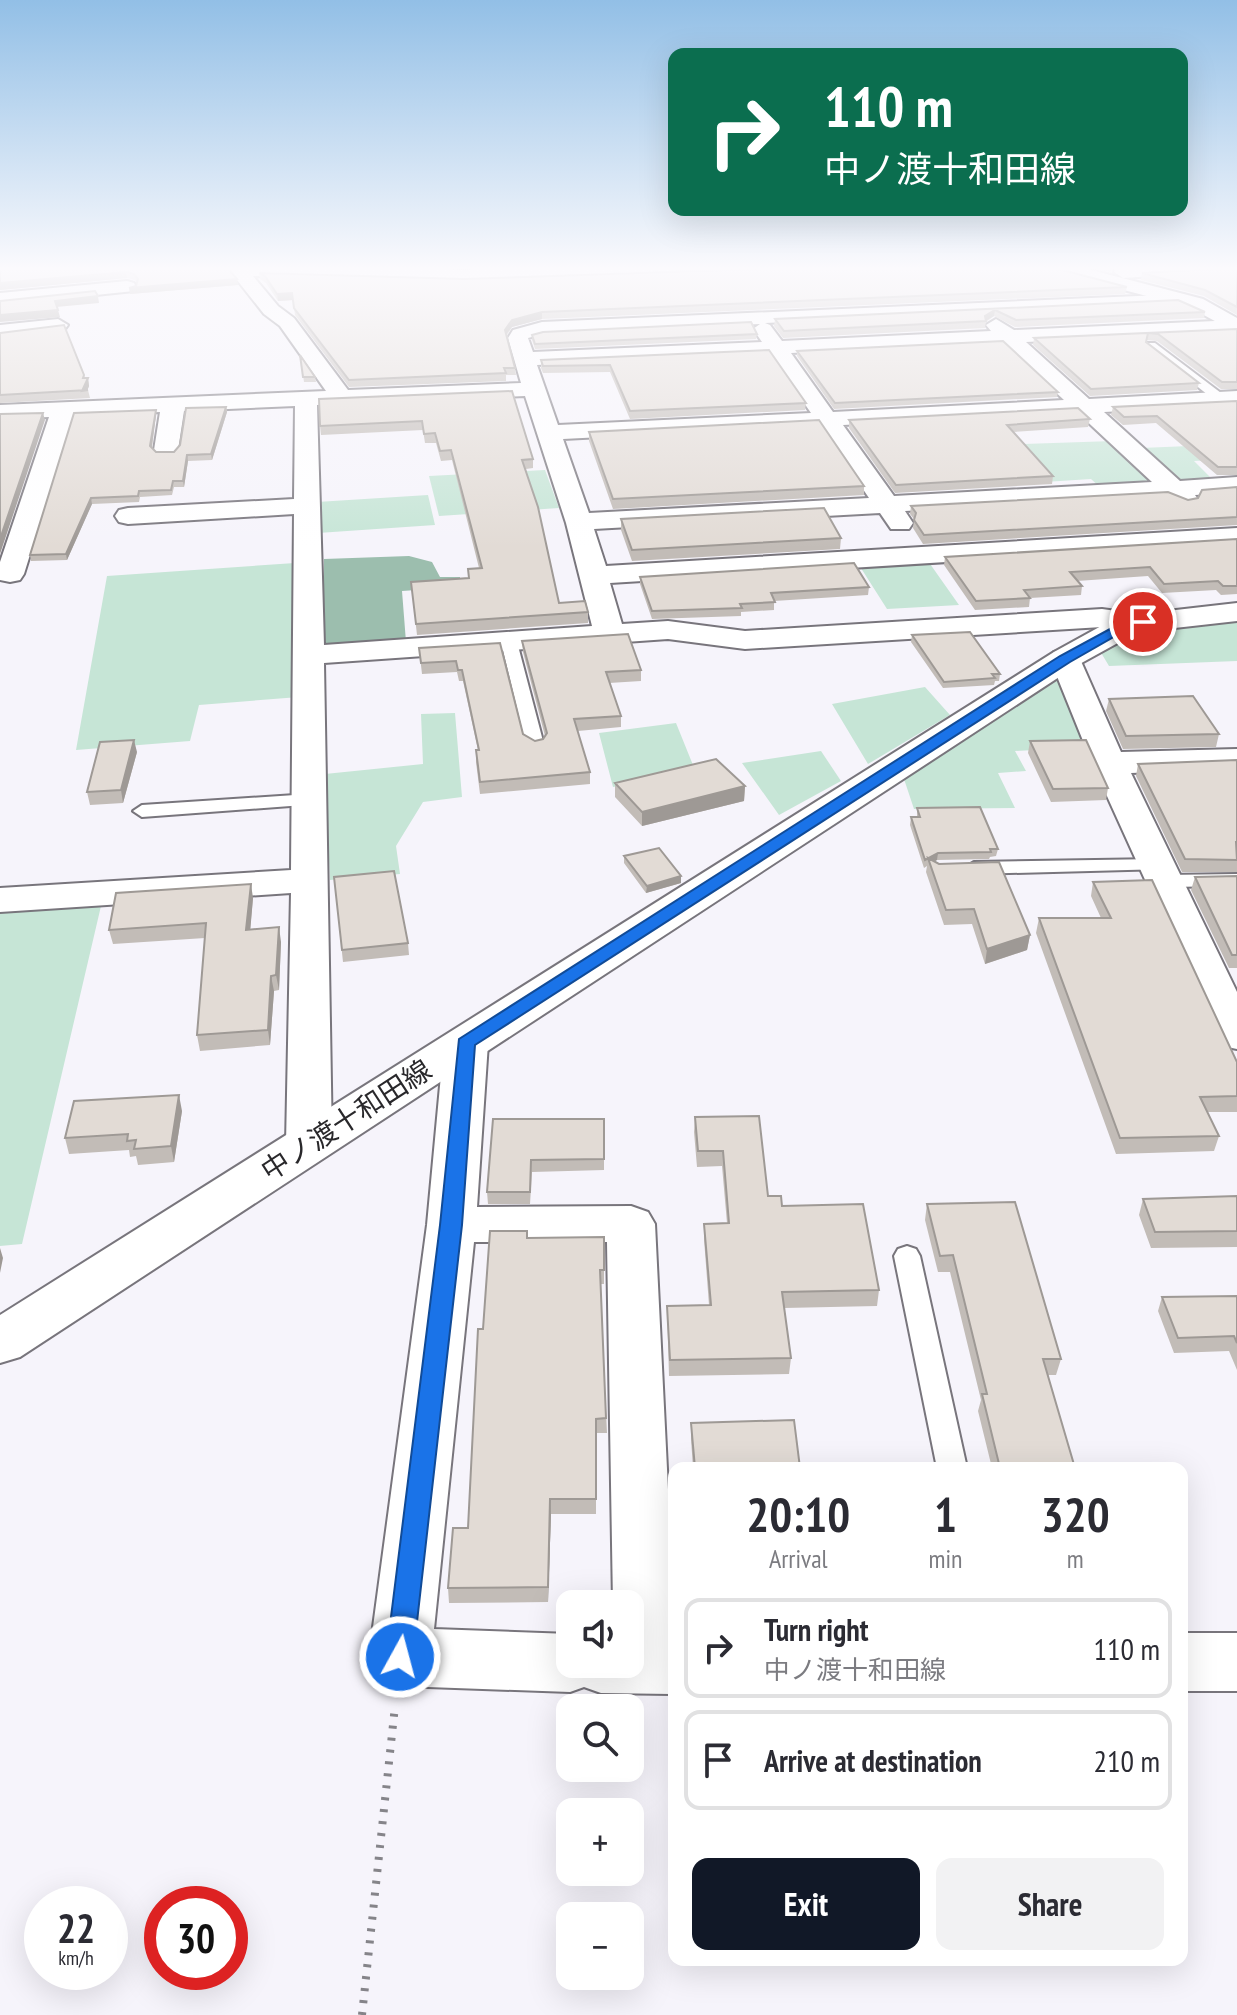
<!DOCTYPE html>
<html lang="en">
<head>
<meta charset="utf-8">
<style>
	body { margin:0; font-family:"PT Sans Narrow","Noto Sans JP",sans-serif; background:#f2f2f3; color:#2b2b33; height:100vh; display:flex; flex-direction:column; font-size:30px; white-space:nowrap }
	* { box-sizing:border-box; margin:0 }
	p { font-size:26px; color:#7c7c81 }
	.icon { flex:none; width:44px; height:44px; fill:none; stroke:currentColor; stroke-width:2; stroke-linecap:round; stroke-linejoin:round }
	.map { position:relative; flex:1; overflow:hidden }
	.panel { position:absolute; left:668px; top:1462px; width:520px; height:504px; display:flex; flex-direction:column; background:#fff; border-radius:16px; box-shadow:0 8px 32px #0002 }
	.panel>* { flex:none }
	.hud { position:absolute; left:668px; top:48px; width:520px; height:168px; border-radius:16px; box-shadow:0 8px 32px #0002; background:#0b6e4f; color:#fff; overflow:hidden }
	.fabs { position:absolute; left:556px; top:1590px; display:grid; gap:16px }
	.fabs a { display:grid; place-items:center; width:88px; height:88px; border-radius:16px; background:#fff; box-shadow:0 8px 32px #0002; font-size:40px }
	.speed { position:absolute; left:24px; top:1886px; display:flex; gap:16px; font-size:40px; font-weight:700; text-align:center }
	.speed>* { display:grid; place-content:center; width:104px; height:104px; border-radius:50%; background:#fff; box-shadow:0 8px 32px #0002; line-height:1 }
	.speed small { font-size:20px; font-weight:400 }
	.speed .limit { border:12px solid #d22; background:#fff; color:#111 }
	.pin { position:absolute; display:grid; place-items:center; width:68px; height:68px; color:#fff; margin:-34px; border:4px solid #fff; border-radius:50%; box-shadow:0 2px 8px #0007 }
	.me { position:absolute; width:88px; margin:-44px; rotate:7deg; stroke-linejoin:round; filter:drop-shadow(0 0 6px #0008) }
	.turn { display:flex; align-items:center; gap:28px; height:168px; padding:0 24px; font-size:36px }
	.turn .icon { width:104px; height:104px; stroke-width:2.5 }
	.turn b { display:block; font-size:56px; line-height:68px }
	.eta { display:flex; justify-content:space-evenly; align-items:center; height:136px; text-align:center }
	.eta b { font-size:48px; font-weight:800; line-height:56px }
	.cta { display:flex; gap:16px; margin-top:auto; padding:16px 24px }
	.cta a { flex:1; height:92px; border-radius:16px; background:#111827; color:#fff; font-size:32px; font-weight:800; line-height:92px; text-align:center }
	.cta a+a { background:#f2f2f3; color:#2b2b33 }
	ul { padding:0; list-style:none }
	li { display:flex; align-items:center; gap:24px; height:100px; margin:0 16px 12px; padding:0 8px; border:4px solid #e1e1e2; border-radius:16px }
	li div { flex:1 }
	li b { display:block; font-size:30px }
	li em { font-style:normal }
	.map>svg:first-child { display:block }
	.green { fill:#c6e5d6 }
	.forest { fill:#9cbeae }
	.lines { fill:none; stroke-linecap:round; stroke-linejoin:round }
	.lane-casing { stroke:#78757c; stroke-width:4 }
	.street-casing { stroke:#78757c; stroke-width:4 }
	.secondary-casing { stroke:#78757c; stroke-width:4 }
	.path { stroke:#858489; stroke-width:8; stroke-dasharray:3 9; stroke-linecap:butt }
	.lane { fill:#fff; fill-rule:evenodd }
	.street { fill:#fff; fill-rule:evenodd }
	.secondary { fill:#fff; fill-rule:evenodd }
	.wall { fill:#c2bcb7 }
	.shaded-wall { fill:#9e9995 }
	.building { fill:#e2dbd5; stroke:#9e9995; stroke-width:2 }
	.route { fill:#1a73e8; stroke:#114b97; stroke-width:2 }
	.labels { text-anchor:middle; stroke-width:6; stroke-linejoin:round; paint-order:stroke }
	.street-label { font-size:28px; fill:#29282b; stroke:#fff }
</style>
</head>
<body>
<div class="map">
<svg width="1237" height="2015" viewBox="0 0 1237 2015">
	<rect width="100%" height="100%" fill="#f6f4fb"/>
	<path class="green" d="M1113 441 1162 486 1102 489 1091 479 1029 483 993 445Z
		M1237 444V459L1194 461 1215 482 1177 484 1141 448Z
		M545 470 559 508 439 516 429 476Z
		M428 495 435 525 318 533 317 502Z
		M928 561 959 605 887 609 859 565Z
		M295 563 299 697 199 705 190 741 76 750 107 576Z
		M1237 621V661L1109 666 1100 651C1144 632 1189 625 1237 621Z
		M1058 680 1089 747 1015 751 1026 771 998 773 1015 808 914 809 904 779Z
		M925 687 950 715 868 764 832 704Z
		M455 713 462 797 423 802 396 846 400 874 330 880 325 774 423 764 421 714Z
		M676 723 695 770 613 787 599 733Z
		M821 751 841 781 779 815 742 763Z
		M101 906 22 1244 0 1246V913Z"/>
	<path class="forest" d="M409 556 432 562 440 577H460V587L402 591 406 642 324 648V559Z"/>
	<g class="lines">
		<defs>
			<path id="lane" d="M1147 343H1155L1225 396V402H1217L1147 347Z
				M509 637 517 642 544 745 541 749 535 750 526 745 501 642Z
				M310 794 319 800 317 804 142 817 133 811 142 805Z
				M1158 859 1165 861 1168 865 1165 869 974 874 964 868 974 862Z
				M1237 874V886L1165 887 1155 881 1165 875Z
				M907 1246 916 1249 920 1256 967 1468H937L894 1256 898 1249Z"/>
			<path id="street" d="M226 266 464 270 608 266H794L785 271 464 282 253 276 278 306 294 318 348 390 521 383 508 338 513 330 542 322 1184 294 1187 298 1184 302 1177 304 765 323 770 325 782 341 991 331 986 325 996 319 1014 330 1237 320 1236 332 1026 342 1089 399 1237 391V405L1104 412 1180 481 1237 477V493L1195 495 1198 499 1194 504C1182 507 1176 505 1167 497L905 511 913 523 909 529H891L880 513 594 529 606 566 1237 528V544L610 583 622 624 668 621 745 631 1102 609 1153 616 1158 622 1153 628 1143 631 1102 627 745 649 668 639 324 663 332 1144 325 1155 309 1160 293 1155 286 1144 291 893 0 912V888L291 870 294 514 128 524 119 522 115 516 119 510 128 508 294 499 295 406 184 411 178 450 175 455H157L154 450 160 412 73 416 24 574 20 580 10 582 0 580V562L49 417 0 419V405L326 391 280 326 264 314ZM760 324 753 329 762 342 533 352 528 338 543 334ZM1003 343 1064 400 833 412 791 353ZM770 354 811 413 558 425 537 365ZM525 396 566 523 592 626 324 645 317 405ZM1078 413 1152 482 894 496 843 425ZM820 426 869 498 589 513 563 439Z
				M1132 266H1237V268L1229 271 1123 278 1114 272 1116 268Z
				M127 281 134 283 136 287 134 291 0 305V293Z
				M58 319 68 325 65 329 0 337V325Z
				M1065 650 1076 652 1080 659 1121 752 1237 749V769L1131 773 1237 992V1049L1222 1046 1216 1036 1092 763 1050 659 1054 652Z
				M466 1029 481 1033 488 1043 477 1207 631 1206 648 1212 655 1224 674 1612V1693L671 1694 601 1693 584 1687 570 1692 400 1686 378 1677 369 1657 427 1225 444 1043 451 1033ZM474 1242H607L613 1604H630V1664H570V1634L434 1629Z
				M1182 1633H1237V1691H1182Z"/>
			<path id="secondary" d="M1044 266H1076L1203 299 1237 318V333L1189 307 1047 270Z
				M1237 603V621L1148 631 1125 639 1076 666 20 1357 0 1363V1315L1054 652 1103 625 1132 615Z"/>
		</defs>
		<use href="#lane" class="lane-casing"/>
		<use href="#street" class="street-casing"/>
		<use href="#secondary" class="secondary-casing"/>
		<path class="path" d="M362 2015 395 1706"/>
		<use href="#lane" class="lane"/>
		<use href="#street" class="street"/>
		<use href="#secondary" class="secondary"/>
	</g>
	<path class="wall" d="M0 266H226L238 285 130 294 137 283 135 280 127 278 0 290Z
		M403 266H501L464 267Z
		M1088 266H1115L1111 272Z
		M1237 266V315L1204 296 1141 280 1142 273 1231 268Z
		M785 268 1127 287 1125 294 542 319 512 327 507 335 515 368 516 375H506V381L349 387 295 315 293 300 278 301 266 283 260 279 259 273 464 279Z
		M1178 300 1205 312 1204 318 1015 327 994 316 986 322 985 328 783 338 774 326 775 319Z
		M1237 329V389H1221L1157 341 1147 340V342L1199 383 1197 390 1090 396 1033 345 1034 338Z
		M0 333 84 375 85 378H88L89 386 87 391 88 390 90 398 0 403Z
		M757 334 756 339 535 349 532 340V335Z
		M769 350 806 403 805 410 630 419 610 372 543 373 541 368V360Z
		M797 351 1058 392 1057 397 834 409 797 356Z
		M300 355 315 377 316 382H304Z
		M512 391 533 459V468L526 469 559 603 588 612V623L417 635 411 582 468 578V569L479 568 452 460 441 461 436 443H425L423 430 321 435 320 426Z
		M1237 401V475H1217L1156 423 1123 425 1111 415 1113 407Z
		M226 407 227 412 212 460 188 461 184 487H174L172 495 140 497 139 502 92 504 67 560 31 561 30 555 156 415 152 448 156 452H174Z
		M1090 419 1088 427 1013 432 1053 476 1052 484 895 493 849 428V420Z
		M589 432 864 486V495L613 509 589 441Z
		M1237 487V525L923 544 913 528 914 519 910 514 911 506 1188 500Z
		M621 519 841 538 840 549 632 561 621 530Z
		M1237 539V594L1221 595 1216 590 1162 593 1148 576 1077 581 1082 586 1081 595 1030 598 1029 607 975 610 944 565 945 557Z
		M640 577 869 587 868 595 774 601V610L741 612V616L652 619 640 584Z
		M912 635 1000 674 999 681H995L994 685 943 688 911 642Z
		M522 641 641 670V681L609 683 621 716V727L578 731 590 772V784L480 794 476 762V750H478L463 681H459L457 672 422 674 419 648 500 643 523 734 535 741 543 739 545 736 523 652Z
		M1109 699 1219 734 1216 747 1123 749 1106 711Z
		M1030 741 1108 788 1106 800 1051 802 1028 753Z
		M137 752 123 803 90 805 87 792Z
		M1237 760V872H1182L1136 776 1138 764Z
		M615 783 745 786 744 801 642 826 615 797Z
		M917 808 998 849 996 856 990 857 989 859 937 860 935 861 1030 935 1027 950 985 964 972 924 944 925 926 872 927 866 924 868 910 825 911 817H917Z
		M624 856 681 876V883L646 893 624 863Z
		M1237 876V968H1229L1191 890 1195 877Z
		M334 877 408 943 409 955 343 962Z
		M1093 882 1237 1062V1112H1207L1219 1136 1214 1151 1116 1154 1036 933 1039 918H1101L1091 896Z
		M253 898 250 930 281 942 279 990 274 991 270 1045 200 1051 197 1035 205 938 113 944 109 930Z
		M182 1111 174 1162 138 1165 136 1156 130 1157 129 1150 69 1154 65 1138Z
		M695 1117 768 1196 782 1206 879 1290 877 1306 784 1308 791 1358 789 1374 669 1376 667 1306 709 1305 704 1239V1224L727 1223 722 1166 697 1167 694 1132Z
		M493 1119H604V1170L532 1172 530 1204H488L487 1192Z
		M1237 1196V1247L1151 1248 1139 1215 1143 1199Z
		M927 1204 1061 1359 1056 1375H1048L1075 1468H992L978 1411 981 1400 950 1272H938L925 1220Z
		M527 1231 528 1238 604 1237V1284H600L607 1433H596V1514H551L548 1602 449 1603 448 1588 468 1528 483 1329Z
		M1237 1296V1370L1229 1351 1174 1353 1158 1311 1162 1297Z
		M691 1423 800 1468H693L691 1439Z"/>
	<path class="shaded-wall" d="M126 272 127 278 0 290V283Z
		M237 279 238 285 130 294 129 288Z
		M292 293 293 300 278 301 277 294Z
		M98 296 99 303 56 307 55 301Z
		M58 310 60 317 0 322V315Z
		M995 310 994 316 984 322 985 316Z
		M542 312V319L512 327 505 336V330L512 320Z
		M88 378 89 386 87 391H82Z
		M226 407 227 412 212 460 211 454Z
		M156 410V415L151 452 150 446Z
		M43 413 45 420 0 554V539Z
		M187 455 188 461 184 487 183 481Z
		M91 498 92 504 67 560 66 554Z
		M134 740 137 752 123 803 121 790Z
		M745 786 744 801 642 826V812Z
		M938 853 937 860 930 864 928 858Z
		M681 876V883L646 893 647 886Z
		M251 884 253 898 249 945 246 930Z
		M279 927 281 942 279 990 276 975Z
		M1030 935 1027 950 985 964 987 949Z
		M271 976 274 991 270 1045 268 1030Z
		M179 1095 182 1111 174 1162 171 1146Z
		M0 1248 3 1258 0 1273Z
		M550 1499 551 1514 548 1602V1587Z"/>
	<path class="building" d="M0 266H226L237 279 129 288 136 286 138 279 134 274 126 272 0 283Z
		M789 266H1047L1127 287 542 312 512 320 505 330 515 368H504L506 373 349 380 294 308 292 293 277 294 265 276 259 273 464 279 785 268Z
		M1235 266H1237V307L1205 290 1142 273 1231 268Z
		M95 291 98 296 55 301 58 310 0 315V301Z
		M1178 300 1205 312 1016 320 995 310 985 316 986 321 784 331 775 319Z
		M751 322 757 334 535 344 532 335 543 332Z
		M64 325 84 375 83 378H88L82 391 88 390 0 395V333Z
		M1237 329V382H1222L1158 334 1148 333 1146 342 1199 383 1091 389 1034 338Z
		M1003 341 1058 392 835 403 797 351Z
		M769 350 806 403 630 411 610 365 543 366 541 360Z
		M300 355 315 377H303Z
		M512 391 533 459 522 460 538 507 559 603 585 601 588 612 416 624 411 582 469 578 468 569 482 568 451 450 440 451 435 433 424 434 422 421 320 426 319 399Z
		M1237 401V467H1218L1157 416 1124 417 1113 407Z
		M226 407 211 454 187 455 183 481H173L171 490 139 491 138 496 91 498 66 554 30 555 74 413 156 410 150 446 156 452H174L180 445 186 408Z
		M1078 408 1090 419 1007 425 1053 476 896 485 849 420Z
		M43 413 0 539V414Z
		M819 420 864 486 613 499 589 432Z
		M1237 487V517L924 535 914 520 916 513 911 506 1168 492 1188 500 1198 498 1202 490Z
		M824 508 841 538 632 550 621 519Z
		M1237 539V586H1223L1218 581 1164 584 1150 567 1070 572 1082 586 1024 590 1030 598 976 601 945 557Z
		M854 563 869 587 771 593 775 602 740 604 742 608 652 611 640 577Z
		M970 632 1000 674H992L995 678 944 682 912 635Z
		M628 634 641 670 606 672 621 716 574 719 590 772 480 782 476 750H479L462 670H458L456 661 421 663 419 648 500 643 523 734 535 741 543 739 547 733 522 641Z
		M1193 696 1219 734 1126 736 1109 699Z
		M134 740 121 790 87 792 100 742Z
		M1086 740 1108 788 1053 789 1030 741Z
		M716 759 745 786 642 812 615 783Z
		M1237 760V842H1236L1237 860 1185 859 1138 764Z
		M980 807 998 849H990L991 852 938 853 925 860 911 817H920L917 808Z
		M659 848 681 876 647 886 624 856Z
		M928 858 939 864 999 862 1030 935 987 949 974 909 946 910Z
		M394 871 408 943 342 950 334 877Z
		M1237 876V955H1232L1195 877Z
		M1152 880 1237 1062V1096L1200 1097 1219 1136 1120 1138 1039 918H1111L1093 882Z
		M251 884 246 930 279 927 276 975 271 976 268 1030 197 1035 206 923 109 930 116 893Z
		M179 1095 171 1146 134 1149 136 1140 127 1141 128 1134 65 1138 74 1101Z
		M759 1116 768 1196H781L782 1206 863 1204 879 1290 782 1292 791 1358 670 1360 667 1306 711 1305 704 1224 729 1223 723 1151H698L695 1117Z
		M493 1119H604V1159L531 1160 530 1192H487Z
		M1237 1196V1231L1155 1232 1143 1199Z
		M1015 1202 1061 1359H1043L1075 1468H1000L982 1394H987L953 1255 940 1256 927 1204Z
		M490 1231H527V1238L604 1237V1270H600L606 1418 596 1419V1499H550L548 1587 448 1588 453 1528H468L478 1329H483Z
		M1237 1296V1343L1234 1336 1178 1338 1162 1297Z
		M794 1420 800 1468H695L691 1423Z"/>
	<linearGradient id="sky" x2="0" y2="1"><stop stop-color="#92bfe6"/><stop offset="0.49" stop-color="#fbfafd"/><stop offset="1" stop-color="#fbfafd" stop-opacity="0"/></linearGradient>
	<rect width="1237" height="548" fill="url(#sky)"/>
	<path class="route" d="M1143 618 1148 619V624L1119 634 1070 662 475 1045 462 1225 413 1657 409 1666 400 1670 390 1666 386 1657 440 1225 459 1039 1060 656 1110 629Z"/>
	<g class="labels">
		<g class="street-label">
			<text transform="translate(346 1120) rotate(-33)" y="10">中ノ渡十和田線</text>
		</g>
	</g>
</svg>
<div class="fabs">
<a><svg class="icon" aria-label="sound" viewBox="0 0 24 24"><path d="M4 9h4l5-4v14l-5-4H4zM17 9q2 3 0 6"/></svg></a>
<a><svg class="icon" aria-label="search" viewBox="0 0 24 24"><circle cx="10" cy="10" r="6"/><path d="M15 15l6 6"/></svg></a>
<a>+</a>
<a>−</a>
</div>
<div class="speed"><div>22<small>km/h</small></div><div class="limit">30</div></div>
<div class="pin" style="left:1143px;top:622px;background:#d93025"><svg class="icon" aria-label="arrive" viewBox="0 0 24 24"><path d="M6 21V4h12l-3 4 3 4H6"/></svg></div>
<svg class="me" style="left:400px;top:1657px" viewBox="-20 -20 40 40"><circle r="17" fill="#1a73e8" stroke="#fff" stroke-width="3"/><path d="M0-11L8 9 0 5-8 9z" fill="#fff"/></svg>
<div class="hud">
<div class="turn"><svg class="icon" aria-label="right" viewBox="0 0 24 24"><path d="M7 20v-9h11M14 6l5 5-5 5"/></svg><div><b>110 m</b>中ノ渡十和田線</div></div>
</div>
<section class="panel">
<div class="eta">
<div><b>20:10</b><p>Arrival</p></div>
<div><b>1</b><p>min</p></div>
<div><b>320</b><p>m</p></div>
</div>
<ul>
<li><svg class="icon" aria-label="right" viewBox="0 0 24 24"><path d="M7 20v-9h11M14 6l5 5-5 5"/></svg><div><b>Turn right</b><p>中ノ渡十和田線</p></div><em>110 m</em></li>
<li><svg class="icon" aria-label="arrive" viewBox="0 0 24 24"><path d="M6 21V4h12l-3 4 3 4H6"/></svg><div><b>Arrive at destination</b></div><em>210 m</em></li>
</ul>
<div class="cta"><a>Exit</a><a>Share</a></div>
</section>
</div>
</body>
</html>
